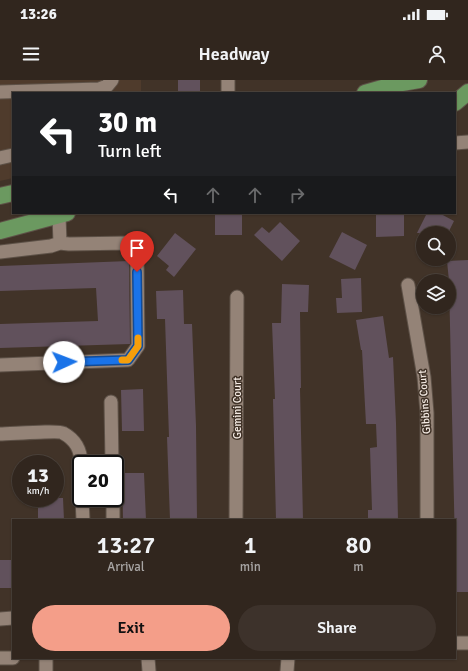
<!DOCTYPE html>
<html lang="en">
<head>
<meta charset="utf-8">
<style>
	body { margin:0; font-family:Signika,sans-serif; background:#3d322b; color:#f1f3f6; height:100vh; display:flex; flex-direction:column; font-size:15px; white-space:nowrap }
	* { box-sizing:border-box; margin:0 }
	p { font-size:13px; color:#a8a5a4 }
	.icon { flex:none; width:22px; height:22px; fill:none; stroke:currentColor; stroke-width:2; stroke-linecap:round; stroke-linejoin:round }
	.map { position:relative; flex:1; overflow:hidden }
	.side { position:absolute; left:12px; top:439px; width:444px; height:140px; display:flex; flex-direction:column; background:#31261e; border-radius:0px; box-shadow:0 1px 3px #0004,0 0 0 1px #4c433c }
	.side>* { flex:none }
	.hud { position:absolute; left:12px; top:12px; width:444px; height:122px; border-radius:0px; box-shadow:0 1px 3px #0004,0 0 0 1px #4c433c; background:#202124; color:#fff; overflow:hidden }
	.controls { position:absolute; left:416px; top:146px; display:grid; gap:8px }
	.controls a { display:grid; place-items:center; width:40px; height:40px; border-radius:50%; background:#31261e; box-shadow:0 1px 3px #0004,0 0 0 1px #4c433c; font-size:20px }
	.speed { position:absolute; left:12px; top:375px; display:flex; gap:8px; font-size:20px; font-weight:700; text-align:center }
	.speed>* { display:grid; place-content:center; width:52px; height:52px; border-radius:50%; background:#31261e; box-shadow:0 1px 3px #0004,0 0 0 1px #4c433c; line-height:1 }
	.speed small { font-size:10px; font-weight:400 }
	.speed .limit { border:2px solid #111; border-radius:6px; background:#fff; color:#111 }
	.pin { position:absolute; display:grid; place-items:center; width:34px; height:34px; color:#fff; margin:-41px -17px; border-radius:50% 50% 50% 0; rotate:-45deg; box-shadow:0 0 4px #0007 }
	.pin .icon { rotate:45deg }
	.me { position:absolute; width:44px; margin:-22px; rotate:88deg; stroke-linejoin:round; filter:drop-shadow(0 0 3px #0008) }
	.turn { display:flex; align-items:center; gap:14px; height:84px; padding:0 20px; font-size:18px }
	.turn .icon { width:52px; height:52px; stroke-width:2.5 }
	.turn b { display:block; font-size:28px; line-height:34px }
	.lanes { display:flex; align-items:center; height:38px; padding:0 20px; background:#0003; justify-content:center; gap:20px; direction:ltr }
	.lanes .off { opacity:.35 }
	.eta { display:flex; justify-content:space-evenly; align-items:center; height:68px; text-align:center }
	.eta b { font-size:24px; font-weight:600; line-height:28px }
	.primary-button { display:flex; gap:8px; margin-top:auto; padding:8px 20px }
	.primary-button a { flex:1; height:46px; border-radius:24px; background:#f49e89; color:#111; font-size:16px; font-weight:600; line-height:46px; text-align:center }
	.primary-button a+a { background:#3d322b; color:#f1f3f6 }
	.status { display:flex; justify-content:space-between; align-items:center; height:28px; padding:0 20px; background:#31261e; direction:ltr }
	.status svg { height:11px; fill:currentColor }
	header { display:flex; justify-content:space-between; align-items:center; height:52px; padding:0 20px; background:#31261e; font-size:18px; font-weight:600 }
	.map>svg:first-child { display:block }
	.built { fill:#4f3b2c }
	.building { fill:#61515c }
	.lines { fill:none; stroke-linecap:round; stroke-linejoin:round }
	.minor-casing { stroke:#5d5147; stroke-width:15 }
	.major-casing { stroke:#5d5147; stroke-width:18 }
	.minor { stroke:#948377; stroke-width:13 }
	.major { stroke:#6b9960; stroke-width:16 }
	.route-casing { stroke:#114b97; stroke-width:10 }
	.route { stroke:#1a73e8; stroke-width:7 }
	.slow { stroke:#f59e0b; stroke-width:7 }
	.labels { text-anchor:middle; stroke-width:3; stroke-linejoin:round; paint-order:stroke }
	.street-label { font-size:11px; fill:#f6ece5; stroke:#413328 }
</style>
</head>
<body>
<div class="status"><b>13:26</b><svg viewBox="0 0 49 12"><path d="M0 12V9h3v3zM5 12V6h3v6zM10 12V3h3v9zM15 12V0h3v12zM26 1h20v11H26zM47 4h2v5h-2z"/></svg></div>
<header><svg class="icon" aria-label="menu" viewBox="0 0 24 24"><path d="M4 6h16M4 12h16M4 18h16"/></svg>Headway<svg class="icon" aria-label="person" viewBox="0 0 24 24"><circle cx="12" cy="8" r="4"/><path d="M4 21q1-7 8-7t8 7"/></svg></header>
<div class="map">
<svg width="468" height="591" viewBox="0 0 468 591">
	<rect width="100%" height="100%" fill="#413328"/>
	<path class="built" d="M0 0H141V13H13V98L0 101Z"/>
	<path class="building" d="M178 0H200V13H178Z
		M215 133H242V155H215Z
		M376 133H404V156L376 157Z
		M427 133H439L454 141 448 153H417Z
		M280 142 300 161 282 181 254 155 262 147 269 153Z
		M342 152 367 165 355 190 329 177Z
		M175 153 196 169 174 197 166 190 169 186 157 176Z
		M468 180V512H456L449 201 447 181Z
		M129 181 130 264 0 268V244L98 241 96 208 0 211V186Z
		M361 198 362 232 337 233 336 218H342L341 199Z
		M282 204 309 205 308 232H300L301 308H300L303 440H276L273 319H275L272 243H281Z
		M183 210 184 244H192L196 346 197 440H170L167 357H169L165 239H157L156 211Z
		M383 236 389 278 393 277 396 343 398 440H368V430H372L370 368 377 367 376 344H366L362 270H361L356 240Z
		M143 309 144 351H122L121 310Z
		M122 393H144L146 440H123Z
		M38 418H63L64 440H38Z
		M0 480H13V508H0Z"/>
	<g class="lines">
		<defs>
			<path id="minor" d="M0 12 99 9 107 6 112 0
				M228 13V0
				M455 63 468 62
				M0 78 13 75
				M0 172 51 166 60 163
				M408 205 424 297 427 333V440
				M0 285 128 280 138 266 137 177 129 163 69 164 60 163 59 136
				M111 322 112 384
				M0 354C10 354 58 350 63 353 76 360 81 370 81 384
				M82 418 83 440
				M113 418V440
				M236 440 237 217
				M0 539 13 538
				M455 563H468
				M0 578H13
				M46 578V591
				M148 578 149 591
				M287 591 288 578"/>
			<path id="major" d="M365 13 396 4 419 0
				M455 23 468 12
				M0 116 13 113
				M0 151 67 133"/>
		</defs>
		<use href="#minor" class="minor-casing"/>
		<use href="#major" class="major-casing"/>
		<use href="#minor" class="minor"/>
		<use href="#major" class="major"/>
	</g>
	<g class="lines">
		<defs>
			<path id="route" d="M64 282 128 280 138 266 137 192"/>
		</defs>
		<use href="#route" class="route-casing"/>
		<use href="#route" class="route"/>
		<path class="slow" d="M122 280H128L138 266V258"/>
	</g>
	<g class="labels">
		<g class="street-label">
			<text transform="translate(424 322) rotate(-94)" y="4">Gibbins Court</text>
			<text transform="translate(237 328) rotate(-90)" y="4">Gemini Court</text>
		</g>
	</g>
</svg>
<div class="controls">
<a><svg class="icon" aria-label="search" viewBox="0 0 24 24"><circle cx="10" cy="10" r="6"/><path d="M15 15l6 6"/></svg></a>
<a><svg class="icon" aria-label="layers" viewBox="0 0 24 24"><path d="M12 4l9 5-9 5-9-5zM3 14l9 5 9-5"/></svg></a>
</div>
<div class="speed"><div>13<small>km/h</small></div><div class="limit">20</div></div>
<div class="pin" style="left:137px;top:192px;background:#d93025"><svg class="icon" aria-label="arrive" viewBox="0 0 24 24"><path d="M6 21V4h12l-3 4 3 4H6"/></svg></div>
<svg class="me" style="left:64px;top:282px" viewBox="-20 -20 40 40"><circle r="19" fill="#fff"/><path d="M0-13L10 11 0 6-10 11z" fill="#1a73e8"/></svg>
<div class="hud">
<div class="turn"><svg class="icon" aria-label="left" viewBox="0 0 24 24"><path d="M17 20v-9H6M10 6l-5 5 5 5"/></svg><div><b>30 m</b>Turn left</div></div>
<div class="lanes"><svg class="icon" aria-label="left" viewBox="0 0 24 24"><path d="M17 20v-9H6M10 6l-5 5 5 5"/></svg><svg class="icon off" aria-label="ahead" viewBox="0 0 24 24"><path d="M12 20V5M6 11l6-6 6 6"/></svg><svg class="icon off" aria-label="ahead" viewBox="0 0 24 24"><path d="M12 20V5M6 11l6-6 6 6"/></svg><svg class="icon off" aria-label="right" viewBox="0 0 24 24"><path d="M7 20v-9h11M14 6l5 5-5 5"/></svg></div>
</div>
<section class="side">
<div class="eta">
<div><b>13:27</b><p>Arrival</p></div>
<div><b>1</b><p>min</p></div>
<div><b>80</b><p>m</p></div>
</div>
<div class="primary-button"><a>Exit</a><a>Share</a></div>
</section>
</div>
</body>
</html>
